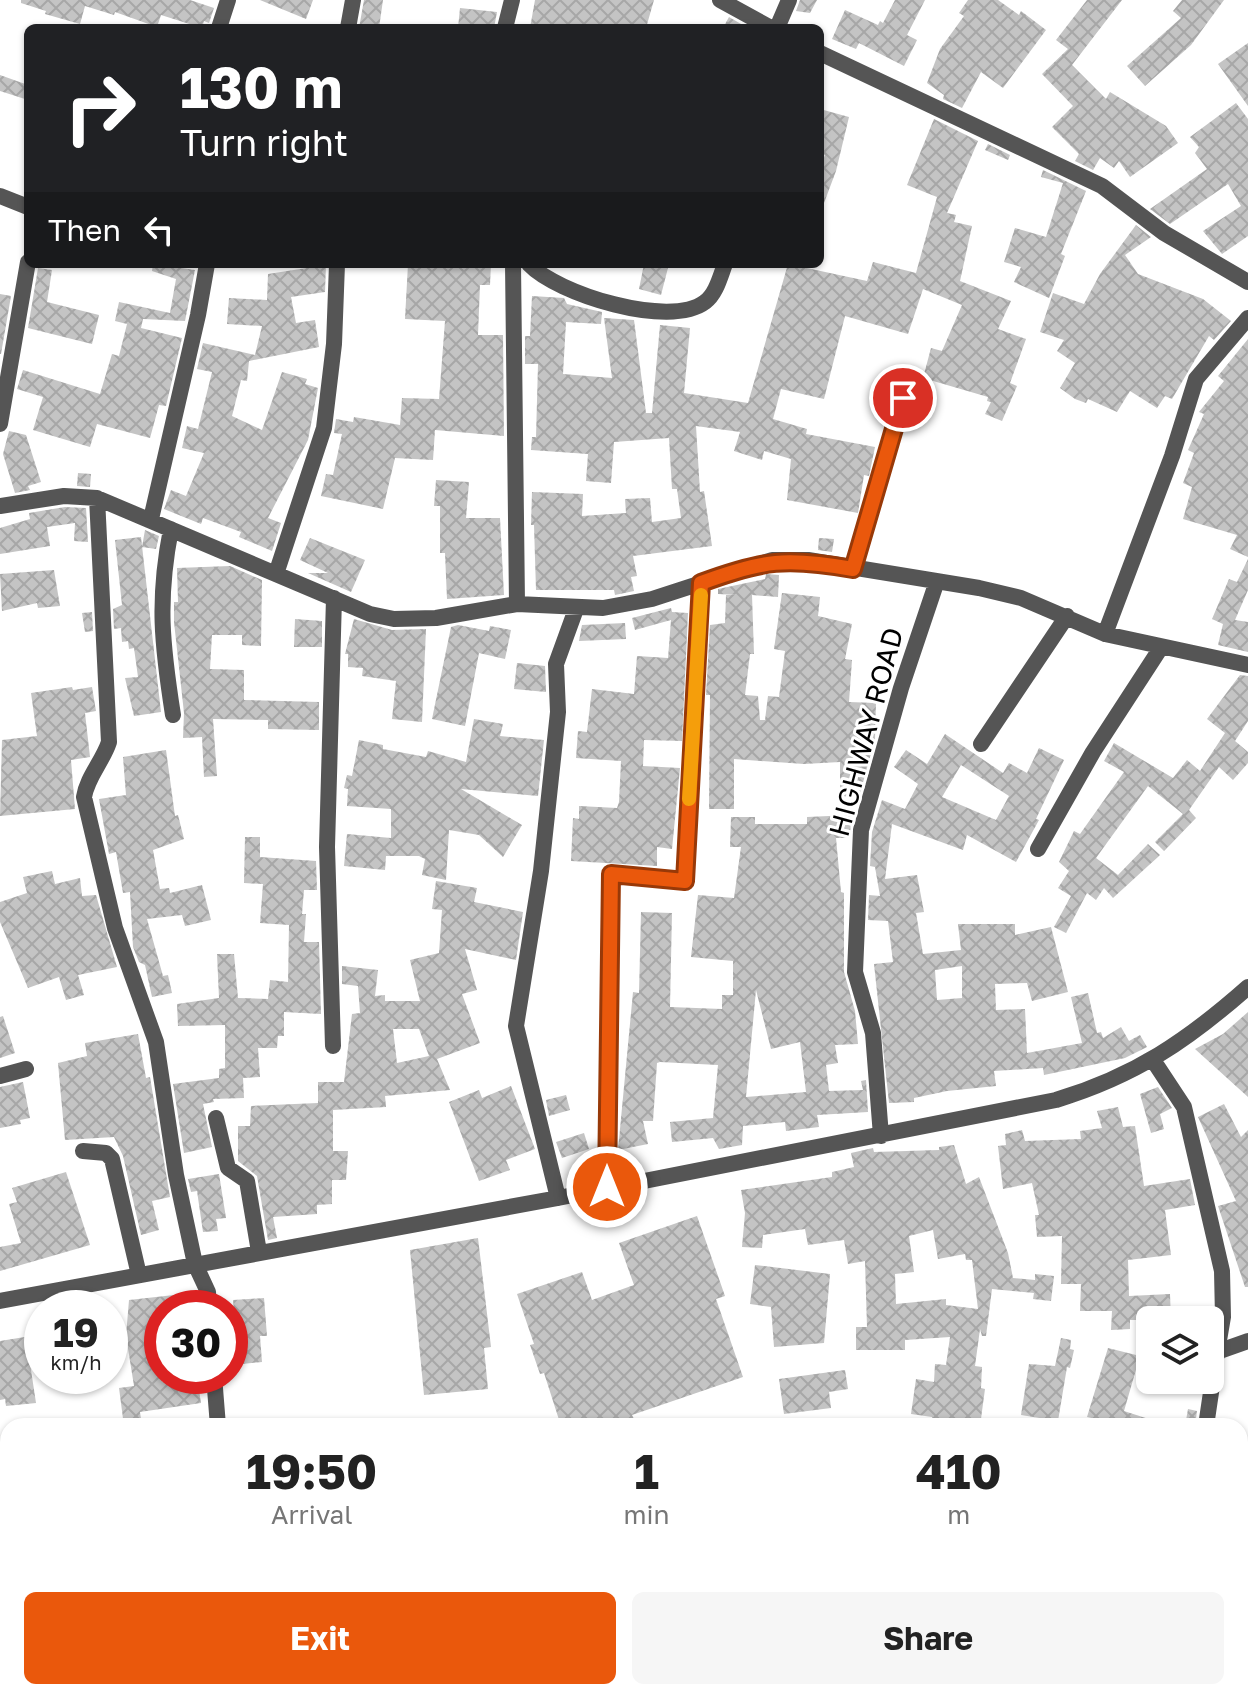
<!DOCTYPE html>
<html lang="en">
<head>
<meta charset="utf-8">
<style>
	body { margin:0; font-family:"Golos Text",sans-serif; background:#f6f6f6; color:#222; height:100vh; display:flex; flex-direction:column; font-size:30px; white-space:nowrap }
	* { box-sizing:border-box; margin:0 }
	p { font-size:26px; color:#767676 }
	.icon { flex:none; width:44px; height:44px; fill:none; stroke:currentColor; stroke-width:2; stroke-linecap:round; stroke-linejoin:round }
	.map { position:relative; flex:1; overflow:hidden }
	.details { position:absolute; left:0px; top:1418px; width:1248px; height:282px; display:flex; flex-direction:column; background:#fff; border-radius:24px 24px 0 0; box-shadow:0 2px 6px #0004 }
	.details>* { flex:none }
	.top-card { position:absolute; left:24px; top:24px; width:800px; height:244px; border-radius:12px; box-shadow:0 2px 6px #0004; background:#202124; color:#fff; overflow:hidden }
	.tools { position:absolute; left:1136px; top:1306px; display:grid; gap:16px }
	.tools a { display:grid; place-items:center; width:88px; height:88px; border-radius:12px; background:#fff; box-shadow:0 2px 6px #0004; font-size:40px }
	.speed { position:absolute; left:24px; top:1290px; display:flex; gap:16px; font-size:40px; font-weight:700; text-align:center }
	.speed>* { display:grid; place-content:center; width:104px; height:104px; border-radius:50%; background:#fff; box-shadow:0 2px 6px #0004; line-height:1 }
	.speed small { font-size:20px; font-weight:400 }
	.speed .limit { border:12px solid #d22; background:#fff; color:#111 }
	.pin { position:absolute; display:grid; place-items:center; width:68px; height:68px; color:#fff; margin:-34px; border:4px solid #fff; border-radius:50%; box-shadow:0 2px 8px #0007 }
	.me { position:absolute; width:88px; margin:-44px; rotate:0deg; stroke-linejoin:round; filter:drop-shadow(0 0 6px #0008) }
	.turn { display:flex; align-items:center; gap:28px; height:168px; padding:0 24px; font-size:36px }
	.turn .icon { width:104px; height:104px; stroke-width:2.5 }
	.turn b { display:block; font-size:56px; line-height:68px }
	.then { display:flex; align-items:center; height:76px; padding:0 24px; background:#0003; gap:16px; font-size:30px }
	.eta { display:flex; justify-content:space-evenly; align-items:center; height:136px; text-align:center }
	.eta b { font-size:48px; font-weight:700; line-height:56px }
	.action { display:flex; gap:16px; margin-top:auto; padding:16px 24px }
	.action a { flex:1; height:92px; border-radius:12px; background:#ea580c; color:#fff; font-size:32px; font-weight:700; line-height:92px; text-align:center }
	.action a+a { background:#f6f6f6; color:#222 }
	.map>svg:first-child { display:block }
	.building { fill:url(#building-cross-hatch); fill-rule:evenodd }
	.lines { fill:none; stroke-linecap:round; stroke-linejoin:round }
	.primary-casing { stroke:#dbdbdb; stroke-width:23 }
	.highway-casing { stroke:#dbdbdb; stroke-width:27 }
	.street { stroke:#555; stroke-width:16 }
	.primary { stroke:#000; stroke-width:20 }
	.highway { stroke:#000; stroke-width:24 }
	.route-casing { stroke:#983908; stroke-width:20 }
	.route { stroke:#ea580c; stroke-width:14 }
	.slow { stroke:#f59e0b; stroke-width:14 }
	.labels { text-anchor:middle; stroke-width:6; stroke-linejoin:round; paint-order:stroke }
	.street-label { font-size:28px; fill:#000; stroke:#fff }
</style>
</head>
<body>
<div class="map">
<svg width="1248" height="1699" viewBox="0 0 1248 1699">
	<defs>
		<pattern id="building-cross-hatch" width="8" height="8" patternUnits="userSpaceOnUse" patternTransform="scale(2)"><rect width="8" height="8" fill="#c4c4c4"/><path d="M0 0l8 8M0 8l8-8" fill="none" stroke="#a7a7a7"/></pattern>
	</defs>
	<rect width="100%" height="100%" fill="#fff"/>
	<path class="building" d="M21 0H190L214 8 209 23 204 21 202 28 161 15 157 27 115 12 114 15 85 6 80 24 45 14 46 11 21 3Z
		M260 0H313L306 19Z
		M364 0H383L379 28H359Z
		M535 0H654L646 28H530Z
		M800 0H817L810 13 796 11Z
		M895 0H925L907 35 917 40 904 66 859 43 856 49 832 39 845 10 878 25 880 21 883 23Z
		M968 0H998L1019 15 1021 11 1046 30 1003 88 981 72 962 108 943 99 944 95 927 83 940 49 964 16 959 13Z
		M1087 0H1122L1072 65 1106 99 1110 92 1166 126 1178 143 1130 177 1119 161 1114 168 1100 158 1093 170 1075 161 1079 154 1052 127 1073 106 1042 74 1068 49 1056 40Z
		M1182 0H1224L1191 45 1145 86 1127 66 1181 18 1173 11Z
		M460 8 497 12 494 28H458Z
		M729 17 748 28H723Z
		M1248 43V106L1218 64Z
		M0 75 28 85V100L0 91Z
		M1236 103 1248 119V236L1222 254 1203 231 1241 206 1228 184 1170 224 1150 209 1207 169 1195 153 1199 147 1190 137Z
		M820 109 849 117 836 171 821 211 820 169 825 155 820 154Z
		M934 119 978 141 947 213 956 215 954 222 972 226 960 281 1011 301 998 329 1026 339 1010 383 1017 386 1002 421 985 414 991 402 987 401 988 397 923 378 931 348 942 351 962 305 923 289 908 334 845 316 824 399 781 389 773 419 807 429 806 434 875 447 869 476 864 475 858 513 787 500 791 459 764 451 762 460 734 451 740 432 696 426 700 492 704 491 712 546 633 556 637 576 631 577 634 591 615 595 614 590H536L534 525H531L532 492 583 494 582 516 626 513 625 499 650 498 652 522 681 518 677 489H672L669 438 614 442 611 483 586 481 588 454 531 450 532 437H536L538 364H525V336H530L532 296 564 298 567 304 602 312 601 324 566 322 563 374 612 378 604 318 634 320 646 413H652L660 325 690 328 684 393 748 403 788 264 867 281 873 262 916 273 937 197 907 185Z
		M988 144 1010 155 1008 160 985 150Z
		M1043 170 1086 191 1061 254 1065 256 1049 298 1014 282 1021 267 1004 262 1015 228 1046 237 1063 183 1041 177Z
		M1136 225 1151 237 1125 255 1138 274 1203 299 1231 321 1214 340 1209 336 1172 399 1165 396 1157 408 1130 391 1117 412 1088 399 1086 403 1075 399 1060 388 1075 363 1057 351 1064 340 1040 332 1053 293 1084 304 1100 274Z
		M153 264 195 270 185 321 143 319 141 328 182 338 166 406 159 405 150 438 97 424 90 447 33 430 43 397 17 389 23 370 100 394 112 354 119 356 127 324 115 321 119 302 170 313 176 279 152 271Z
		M408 264H491L490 285H480L478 335H503L504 436 435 430 433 460 395 458 383 509 321 496 326 474 333 475 342 434 334 433 336 419 353 422 354 417 400 425 402 398 439 399 445 321 405 319Z
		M644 264H669L661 295 639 289Z
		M326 265 325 292 291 297 296 323 315 320 319 347 249 361 247 381 241 380 232 416 262 430 282 372 307 379 305 384 318 388 308 440 268 518 281 523 272 551 239 537 241 532 203 518 201 524 164 509 171 490 186 496 204 453 182 448 187 426 198 429 212 372 197 369 203 343 255 355 262 326 227 324 229 298 267 300 268 274Z
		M38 268 52 270 47 302 99 315 92 344 28 328Z
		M0 294 11 296 1 354H0Z
		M1248 339V557L1230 549 1237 535 1183 519 1192 487 1183 483 1194 453 1188 450 1204 414 1199 412 1224 381 1218 376Z
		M9 431 26 435 41 482 28 486 30 490 15 493 3 454Z
		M78 473 91 474 90 487 77 486Z
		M436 480 469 482 466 518H500L504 595 447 599 445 553H440V506H434Z
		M65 507 86 508 88 542 74 541 75 523 47 527 50 546 0 554V528L30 519 29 513Z
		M145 530 159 536 156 549 142 547Z
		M141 537 161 712 134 716 125 678 138 677 134 648 129 649 128 641 122 642 121 628 114 629 113 609 122 605 115 540Z
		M310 538 365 560 351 592 308 573H328L300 560Z
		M819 538 834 539 832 552 818 550Z
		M1248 559V590L1235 620 1248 622V652L1218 645 1223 624 1212 619 1229 579 1237 582Z
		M230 566 262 580 261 646 242 645V635H212L210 669 244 670V700L319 702V730L268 729V720L213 719 217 776 204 777 202 737 183 738 184 713 174 622V602H178L177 568Z
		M54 570 60 606 38 608 37 603 2 611 0 574Z
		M766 574 779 575 778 597 752 595 754 654H750L745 695 758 696 760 720H765L768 696 779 697 785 651 774 649 782 593 820 597 818 616 852 624 845 659 852 660 849 702 876 703 875 739 859 797 840 796V762L804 764 734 759V809H709L710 695H706L710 625 725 623 726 595H737L718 594V589L765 579Z
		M671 608 672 612 688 613 682 741 644 740 643 766 680 768 672 849 657 847V866L571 861 573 818 579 819V806L617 808 619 802 621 761 576 758 578 731 587 732 592 689 634 694 637 656 668 658 671 620 635 630 632 618Z
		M92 612 93 631 85 632 82 613Z
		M295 619 322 621V647H294Z
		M354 619 392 630 426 629 422 722 392 719 396 681 362 676 363 668 348 667V654H345Z
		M625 623 626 639 579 641 582 625Z
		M458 625 489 631 490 626 511 630 505 659 479 653 465 726 432 719 451 627Z
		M517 663 545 666 546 692 514 689Z
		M1240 675 1248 676V721L1235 741 1248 752V763L1233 780 1219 767 1189 810 1196 818 1164 851 1155 842 1183 814 1148 786 1096 858 1118 875 1148 844 1160 855 1113 898 1104 888 1096 900 1087 893 1066 933 1054 927 1071 896 1058 888 1069 871 1059 862 1074 831 1080 834 1124 772 1104 761 1114 743 1173 778 1187 760 1200 771 1225 733 1207 719Z
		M72 687 73 690 92 687 96 711 85 713 90 757 71 760 75 809 0 816 2 740 37 736 31 693Z
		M474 719 503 724 500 736 544 740 538 796 461 789 522 825 503 857 479 835 449 830 446 880 422 875 425 859 419 856H386L385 870 344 866 347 834 391 838V809L347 806 348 789 344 788 347 775 352 776 359 740 383 745V749L426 757 428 751 466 762Z
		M945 734 1003 773 1009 763 1027 773 1039 748 1064 760 1036 819 1039 820 1016 862 967 835 963 850 892 824 885 879 917 875 924 912 916 913 923 954 961 950 958 924H1015V935L1051 927 1068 992 1032 1001 1027 983 995 984 996 1010 1025 1009 1027 1053 1082 1043 1071 997 1088 993 1097 1033 1101 1032 1103 1038 1121 1027 1129 1041 1140 1035 1147 1047 1125 1058 1044 1075 1043 1068 994 1071 996 1086 947 1091 914 1098V1102L889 1103 874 964 893 962 888 921 868 920 869 895 880 896 875 867 870 866 872 832 882 800 905 809 918 784 894 767 906 750 927 764ZM961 765 1009 796 996 820 942 797ZM962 966V998L937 1000 935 970Z
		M166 750 175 816 178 815 184 839 153 850 160 889 169 888 170 893 202 885 211 920 185 926 182 915 147 919 163 976 168 975 172 993 152 997 145 965 139 962 133 947 130 892 123 893 116 852 109 854 99 799 126 795 123 757Z
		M851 815 850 838H836L841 892 844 893V972L855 1011 858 1044 835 1045 838 1063 826 1065 829 1091 863 1090 861 1081 866 1080 868 1112 817 1115 819 1127 786 1131 785 1122 743 1126 742 1145 719 1149 713 1138 672 1142 670 1122 713 1118 718 1065 660 1062 657 1063 653 1121H643L648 1144 618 1150 633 992 639 993 641 912 672 913 670 1007 722 1009V995H733V961L691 957 698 895 734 898 741 847H730L731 817H755V824H807V817ZM756 990 771 1049 800 1042 806 1092 746 1097Z
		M245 837H260V857L316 861 317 890H304L302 914H306L304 942H319L321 1014 284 1012V1036H278L277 1048H258L260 1077 243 1078 244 1098 213 1099 214 1102 203 1104 212 1147 184 1153 173 1084 219 1078V1069L225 1068V1025L178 1026 177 1004 219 998 217 954H234L238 998 268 999 270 980 288 982 289 925 260 923 263 884 244 883Z
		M52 871 55 884 80 878 82 896 96 895 117 967 78 975 84 995 66 1000 59 977 28 988 0 922V902L27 893 23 877Z
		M436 881 477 888 474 902 523 912 516 960 465 949 477 990 462 994 480 1043 437 1059 450 1090 385 1096 386 1107 333 1110V1151H348L346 1180H332V1204L317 1205V1214L273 1217 277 1238 268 1240 257 1176 238 1161V1126H250L251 1106 318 1103V1082H344L352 1014 360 1013 358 986 342 984V966L378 970 375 996 385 995V1001H420L410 960 439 953 442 910 432 909ZM393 1029H419L429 1056 397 1063Z
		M1248 1012V1097L1195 1049 1223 1034Z
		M3 1016 15 1053 0 1058V1017Z
		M138 1034 146 1078 150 1077 170 1197 152 1201 159 1230 141 1235 123 1156 114 1137 65 1140 58 1063 87 1056 85 1043Z
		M23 1082 30 1118 20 1120 21 1124 0 1128V1087Z
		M511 1086 535 1149 506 1160 510 1170 479 1181 449 1102 479 1090 482 1098Z
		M1158 1087 1172 1108 1160 1114 1164 1129 1151 1133 1140 1094Z
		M566 1095 570 1110 549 1116 546 1100Z
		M1224 1104 1241 1137 1248 1130V1287H1245L1218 1206 1236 1201 1198 1117Z
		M1118 1107 1123 1127 1135 1126 1144 1186 1190 1179 1195 1205 1165 1210 1171 1255 1128 1260 1129 1296 1170 1294 1171 1320H1130V1329L1111 1330 1112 1311H1080L1081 1284H1061L1062 1236 1037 1237 1035 1215H1039L1032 1183 1003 1189 998 1146 1006 1145 1005 1134 1022 1130 1025 1141 1081 1139 1080 1131 1102 1128 1097 1111Z
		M584 1133 589 1149 562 1158 556 1142Z
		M954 1145 966 1184 979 1177 1008 1253 1013 1278 1035 1280V1274L1054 1276 1051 1301 1033 1299 1034 1293 992 1289 986 1336H982L980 1329 975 1366 982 1367 981 1388 985 1389 980 1426 932 1424V1417L911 1414 916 1379 934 1382 935 1364 946 1365 950 1337 905 1340V1350H856V1327H867L865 1261 848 1264 844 1240 808 1245 805 1229 763 1235 762 1248 742 1247 745 1213 741 1190 832 1177V1172L854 1167 851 1153 873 1148 874 1152 939 1150V1147ZM933 1230 938 1259 965 1254 966 1260H972L978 1309 946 1305V1299L896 1304 895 1274 914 1272 909 1236Z
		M66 1172 90 1245 0 1271V1247L21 1243 9 1204 17 1202 12 1188Z
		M219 1174 226 1218 216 1219 218 1231 203 1232 197 1191 191 1192 188 1179Z
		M697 1216 725 1296 716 1299 743 1377 632 1415 634 1419 618 1426H561L544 1373 540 1374 530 1345 534 1344 517 1294 582 1272 592 1300 634 1285 619 1243Z
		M478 1238 491 1347 484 1348 488 1389 424 1395 410 1250Z
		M755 1265 830 1274 824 1343 774 1347 771 1307 750 1304Z
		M192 1293 194 1306 155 1310 150 1342 162 1341V1382L197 1377 201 1403 140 1412 142 1426H124L119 1388 134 1386 126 1336 129 1300Z
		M264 1298 267 1336H260L262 1362 233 1365 231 1344H237L233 1300Z
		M31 1336 33 1350H28L36 1403 6 1406 5 1399 0 1400V1341Z
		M1061 1338 1071 1340 1070 1349 1074 1350 1070 1368 1067 1367 1058 1421 1021 1415 1029 1364 1055 1366Z
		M1108 1348 1140 1356 1124 1411 1161 1423 1160 1426H1128L1087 1417Z
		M845 1370 848 1389 829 1392 831 1408 784 1414 779 1379Z
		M1188 1409 1197 1411 1195 1426H1185Z"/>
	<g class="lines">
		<defs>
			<path id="primary" d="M1240 1538 1248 1536
				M1240 1621 1248 1619
				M570 1699 599 1692
				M911 1699 944 1692"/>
			<path id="highway" d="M1240 1559 1248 1557
				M1240 1597 1248 1595
				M661 1699 690 1692
				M821 1699 850 1692"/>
		</defs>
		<use href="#primary" class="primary-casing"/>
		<use href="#highway" class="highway-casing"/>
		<path class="street" d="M720 0 771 28
			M219 28 228 0
			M348 28 353 0
			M505 28 512 0
			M777 28 789 0
			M820 53 1102 186 1164 233 1248 282
			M0 196 28 207
			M513 264 517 604
			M529 264C557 294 670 329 705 302 716 294 720 277 725 264
			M0 424 28 262
			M97 498 109 742C103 761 87 777 84 797L115 928 156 1042 176 1175 195 1264 208 1292 209 1308
			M0 506 64 496 97 498 370 614 394 619 436 618 517 604 603 608 652 599 772 560H808L979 588 1021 598 1105 634 1248 665
			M151 519 198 315 207 264
			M171 529C157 600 162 645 173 715
			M853 569 903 398
			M276 574 324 428 334 344 337 264
			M1105 634 1172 456 1196 379 1248 318
			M981 744 1067 616
			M1038 849 1093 752 1160 649
			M333 1046 327 847 334 598
			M1153 1060 1184 1107 1222 1271 1223 1317 1217 1352
			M0 1076 26 1069
			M216 1118 228 1168 247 1181 259 1252
			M881 1136 873 1033 855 972 861 830 901 688 937 581
			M83 1151 106 1153 112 1159 139 1275
			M607 1187 611 874 685 881 701 583
			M558 1198 516 1026 541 871 558 712 556 664 576 609
			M0 1301 558 1198 1056 1100C1135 1076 1187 1041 1248 987
			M214 1376 218 1426
			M1206 1426 1217 1352 1248 1341
			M1087 1692 1094 1699"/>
		<use href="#primary" class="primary"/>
		<use href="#highway" class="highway"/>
	</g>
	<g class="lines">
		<defs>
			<path id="route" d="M607 1187 611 874 685 881 701 583C763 560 787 557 853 569L903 398"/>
		</defs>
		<use href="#route" class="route-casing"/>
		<use href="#route" class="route"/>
		<path class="slow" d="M689 799 701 595"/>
	</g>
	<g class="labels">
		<g class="street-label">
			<text transform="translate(866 732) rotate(-75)" y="10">HIGHWAY ROAD</text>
		</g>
	</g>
</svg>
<div class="tools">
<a><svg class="icon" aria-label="layers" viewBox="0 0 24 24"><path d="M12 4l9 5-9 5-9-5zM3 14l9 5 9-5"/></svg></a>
</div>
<div class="speed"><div>19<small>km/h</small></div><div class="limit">30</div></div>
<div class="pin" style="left:903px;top:398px;background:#d93025"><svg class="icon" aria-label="arrive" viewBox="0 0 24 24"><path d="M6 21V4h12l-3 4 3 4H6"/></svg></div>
<svg class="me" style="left:607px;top:1187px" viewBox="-20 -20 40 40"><circle r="17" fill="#ea580c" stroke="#fff" stroke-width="3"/><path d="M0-11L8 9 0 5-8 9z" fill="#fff"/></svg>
<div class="top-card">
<div class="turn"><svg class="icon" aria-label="right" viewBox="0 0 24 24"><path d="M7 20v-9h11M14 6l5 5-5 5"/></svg><div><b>130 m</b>Turn right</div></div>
<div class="then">Then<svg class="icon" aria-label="left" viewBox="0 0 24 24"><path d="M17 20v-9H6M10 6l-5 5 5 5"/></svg></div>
</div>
<section class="details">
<div class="eta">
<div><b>19:50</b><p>Arrival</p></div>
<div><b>1</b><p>min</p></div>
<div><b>410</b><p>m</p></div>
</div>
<div class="action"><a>Exit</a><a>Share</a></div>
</section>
</div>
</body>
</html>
